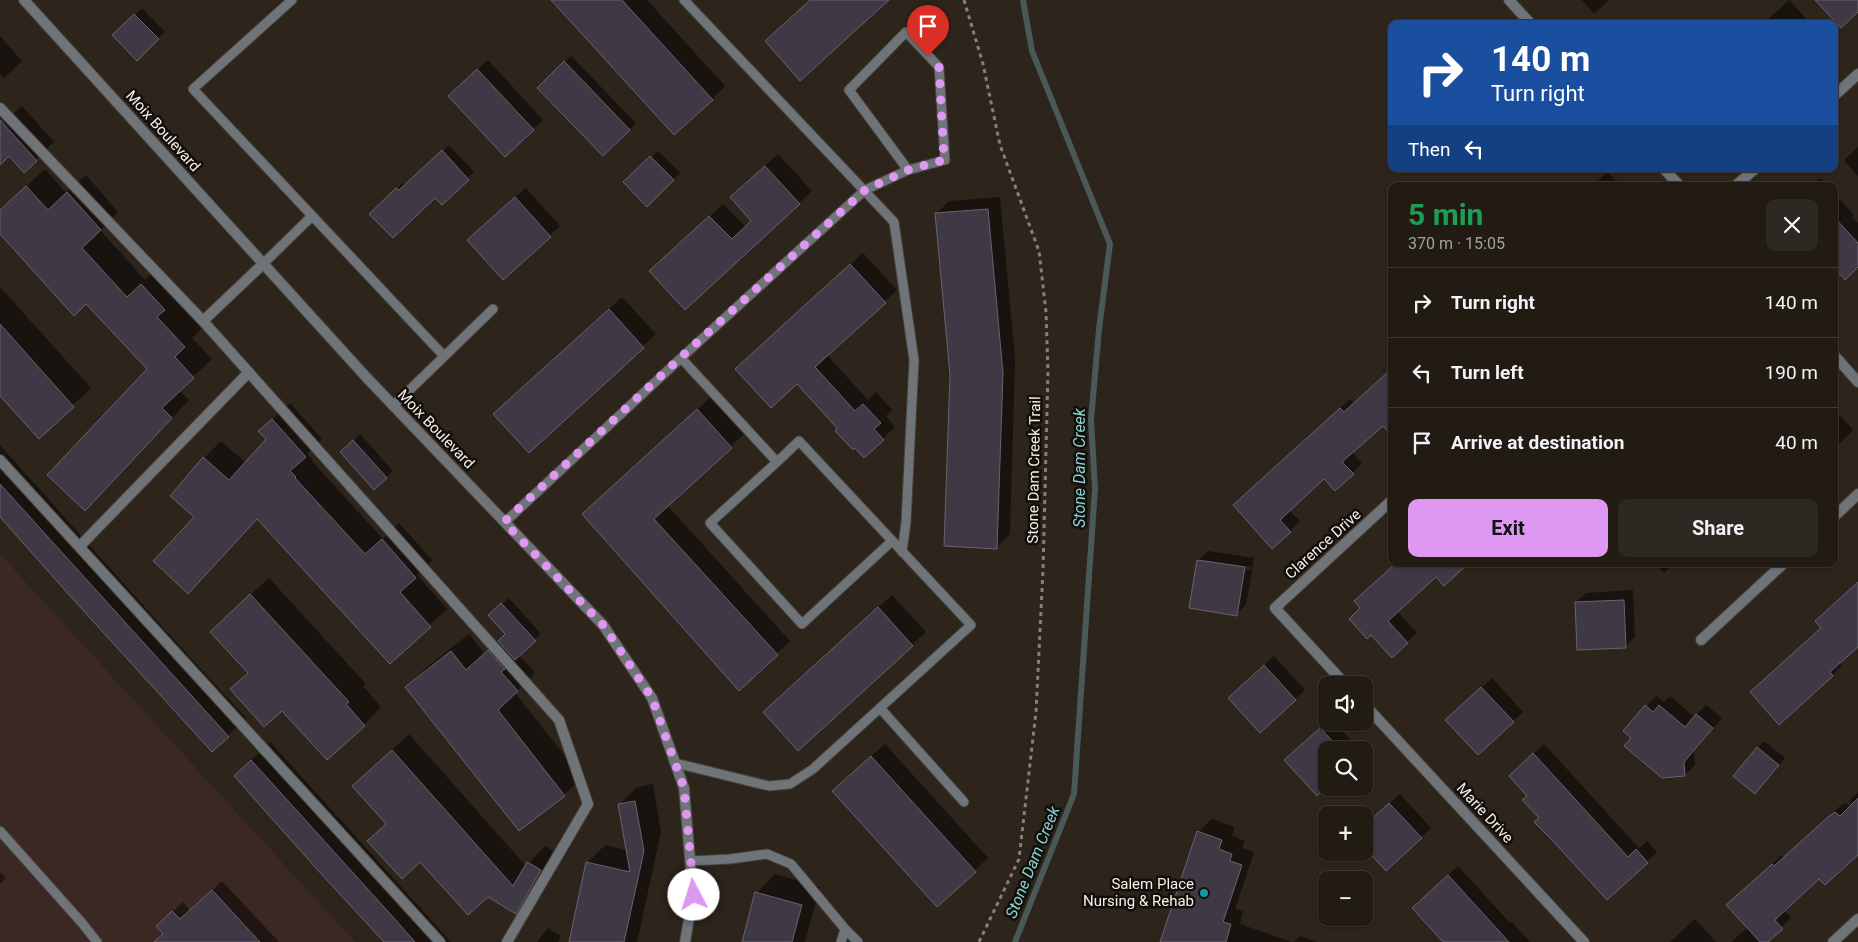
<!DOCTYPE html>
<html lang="en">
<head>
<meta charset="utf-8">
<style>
	body { margin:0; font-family:Roboto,sans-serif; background:#2e2822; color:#f1f3f6; height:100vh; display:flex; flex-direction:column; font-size:19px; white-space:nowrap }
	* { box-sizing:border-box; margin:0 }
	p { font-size:16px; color:#a2a1a0 }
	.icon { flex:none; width:28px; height:28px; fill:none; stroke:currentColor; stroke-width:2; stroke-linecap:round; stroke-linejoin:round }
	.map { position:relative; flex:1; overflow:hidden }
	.drawer { position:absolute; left:1388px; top:182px; width:450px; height:385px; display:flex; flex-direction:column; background:#221b14; border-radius:10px; box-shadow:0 1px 4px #0004,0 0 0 1px #3f3934 }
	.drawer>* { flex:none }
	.top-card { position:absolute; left:1388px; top:20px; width:450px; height:152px; border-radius:10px; box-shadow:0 1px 4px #0004,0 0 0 1px #3f3934; background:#1a4fa0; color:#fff; overflow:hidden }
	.tools { position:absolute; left:1318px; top:676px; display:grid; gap:10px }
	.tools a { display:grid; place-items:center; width:55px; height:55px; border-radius:10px; background:#221b14; box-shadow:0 1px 4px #0004,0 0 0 1px #3f3934; font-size:25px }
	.pin { position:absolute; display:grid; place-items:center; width:42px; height:42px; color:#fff; margin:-51px -21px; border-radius:50% 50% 50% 0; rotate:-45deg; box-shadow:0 0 5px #0007 }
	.pin .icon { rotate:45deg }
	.me { position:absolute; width:55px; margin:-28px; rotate:355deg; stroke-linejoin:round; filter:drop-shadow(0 0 4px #0008) }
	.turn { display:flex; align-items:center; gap:18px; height:105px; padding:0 20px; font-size:22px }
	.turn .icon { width:65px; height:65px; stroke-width:2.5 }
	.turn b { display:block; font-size:35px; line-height:42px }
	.then { display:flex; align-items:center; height:48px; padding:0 20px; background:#0003; gap:10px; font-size:19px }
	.round { display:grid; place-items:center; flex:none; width:52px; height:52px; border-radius:10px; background:#2e2822 }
	.overview { display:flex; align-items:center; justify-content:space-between; height:85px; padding:0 20px }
	h1 { font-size:30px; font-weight:700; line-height:38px; color:#1e9e55 }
	.button { display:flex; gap:10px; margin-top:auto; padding:10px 20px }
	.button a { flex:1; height:58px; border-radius:10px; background:#df98f2; color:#111; font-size:20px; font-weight:700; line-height:58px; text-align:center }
	.button a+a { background:#2e2822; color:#f1f3f6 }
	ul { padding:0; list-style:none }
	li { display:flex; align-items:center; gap:15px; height:70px; padding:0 20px; border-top:1px solid #3f3934 }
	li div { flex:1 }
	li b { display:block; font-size:19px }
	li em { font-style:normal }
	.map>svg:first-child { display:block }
	.commercial { fill:#3b2824 }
	.shadow { fill:#0007; fill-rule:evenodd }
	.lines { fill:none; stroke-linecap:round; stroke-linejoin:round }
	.stream { stroke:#4a5958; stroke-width:6 }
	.building { fill:#3e3945; stroke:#68636f }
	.service-casing { stroke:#494138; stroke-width:11 }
	.minor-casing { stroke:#494138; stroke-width:12 }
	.path { stroke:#878078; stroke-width:3; stroke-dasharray:4 4; stroke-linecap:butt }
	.service { stroke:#6f7479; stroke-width:9 }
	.minor { stroke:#6f7479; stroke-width:10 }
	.route { stroke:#df98f2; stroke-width:9; stroke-dasharray:0 16.2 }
	.culture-dot { fill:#0f9aa8; stroke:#120e0a; stroke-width:2 }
	.labels { text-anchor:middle; stroke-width:5; stroke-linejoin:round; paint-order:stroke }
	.street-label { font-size:15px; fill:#f6f0ea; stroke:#120e0a }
	.poi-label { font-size:15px; fill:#f6f0ea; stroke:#120e0a; text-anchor:end }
	.water-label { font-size:16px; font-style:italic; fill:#8ad3d4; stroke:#120e0a }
</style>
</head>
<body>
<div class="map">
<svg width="1858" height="942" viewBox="0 0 1858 942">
	<rect width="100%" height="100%" fill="#2d241b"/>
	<path class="commercial" d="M0 554 355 942H0Z"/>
	<path class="shadow" d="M553 0H647L725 86 712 99Z
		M1582 0H1609L1594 14Z
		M1789 0 1811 24H1763Z
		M142 8 165 32 137 59 114 35Z
		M0 36 22 61 4 78 0 74Z
		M571 56 636 123 603 155 538 88Z
		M488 60 543 120 533 129 460 86Z
		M22 106 54 142 24 171 9 155 0 163V126Z
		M449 145 474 172 442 203 435 196 371 214 403 183 406 185Z
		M1858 147V176L1844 160Z
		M658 151 680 173 647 205 625 182Z
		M778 154 812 191 685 308 664 258 723 204 746 227 752 221 744 185Z
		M45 169 66 193 86 175 118 212 100 230 145 280 159 267 182 291 175 299 202 328 192 338 212 359 179 390 189 400 103 492 148 369 87 303 0 232V211Z
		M1608 172 1621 186H1592Z
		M1820 178 1828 186H1810Z
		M526 188 560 226 503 278 479 230Z
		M1834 193 1854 215 1852 217 1858 223V266L1845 278 1834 266Z
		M1000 197 1015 359 1010 534 997 547 936 214 949 201Z
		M863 253 897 290 827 355 868 400 876 392 892 410 886 416 895 427 864 457 797 383 749 357Z
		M0 287 91 388 39 437 0 394Z
		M622 297 656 334 529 451 508 401Z
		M1391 370V433L1383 424 1352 452 1362 463 1353 473 1325 477 1289 510 1300 521 1290 531 1244 495 1350 399 1354 403Z
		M711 397 744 434 667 505 790 641 739 689 583 514Z
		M290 403 322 439 307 454 312 459 311 460 383 539 399 523 432 560 417 575 447 609 390 662 258 518 196 517 204 458 221 441 246 463 268 439 260 431Z
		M1834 409 1853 430 1834 449Z
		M360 434 393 471 374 488 348 446Z
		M0 445 166 631 246 718 212 751 0 516Z
		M1208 551 1254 558 1246 605 1236 614 1198 560ZM1204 560 1251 567V570L1204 562Z
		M1397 564H1466L1444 584 1436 575 1397 611 1417 633 1407 642 1371 633 1362 608 1366 592Z
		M1656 564H1674L1664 573Z
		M269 578 366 684 363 686 381 707 364 725 249 672 229 614Z
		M1858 582V645L1839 662 1842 665 1832 675 1779 723 1822 628Z
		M1633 590 1635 637 1626 646 1576 602 1586 593Z
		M892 595 926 632 798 749 777 699Z
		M509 598 541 634 519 655 535 673 515 693 582 777 564 795 519 830 407 687 425 669 469 634 484 653 506 633 496 609Z
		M1274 656 1305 690 1295 699 1229 698Z
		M1492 678 1523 712 1513 721 1457 710Z
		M1656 696 1664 702 1670 696 1694 717 1706 705 1722 718 1694 751 1695 765 1685 775 1625 731Z
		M1327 722H1334L1360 750H1326V786L1317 794 1296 751Z
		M409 734 526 866 545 846 557 853 532 896 515 912 354 786Z
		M1764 741 1785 758 1762 786 1735 775Z
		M270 742 451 942H385L235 776Z
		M885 744 988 858 937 906 847 778Z
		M1544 744 1639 848 1647 841 1657 852 1607 898 1541 818 1529 795 1520 766Z
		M653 784 661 832 637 942H570L587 863 605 845 627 850 619 805 637 787Z
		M1858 792V853L1819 877 1784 910 1791 918 1766 942H1731L1748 927 1738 896 1782 855 1785 858 1839 807 1846 803 1851 807 1853 805 1849 801Z
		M1400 794 1431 828 1386 870 1364 845V827Z
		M1212 819 1234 827 1232 836 1245 841 1242 848 1254 852 1235 909 1243 911 1240 924 1292 942H1161L1198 832Z
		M1458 866 1510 923 1512 922 1530 942H1444L1423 899Z
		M0 872 6 878 0 884Z
		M775 874 820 887 805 942H743L757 893Z
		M222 881 279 942H163L165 934 158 926 183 902 190 911Z
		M1695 919 1716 942H1670Z
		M548 928 561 936 558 942H537Z
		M1300 936 1317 942H1294Z"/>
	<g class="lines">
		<path class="stream" d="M1015 942 1074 794 1095 489 1091 420 1099 329 1110 244 1032 51 1023 0"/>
	</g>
	<path class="building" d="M551 0H622L713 100 674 135Z
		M810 0H889L800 81 765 41Z
		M1815 0H1858V12L1841 28Z
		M134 14 159 39 137 61 112 35Z
		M564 61 630 130 603 156 537 88Z
		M477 69 534 130 505 157 448 96Z
		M0 120 37 161 24 173 9 156 0 165Z
		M442 150 469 180 442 205 435 198 393 238 369 214 396 188 399 190Z
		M650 156 674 180 647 207 623 182Z
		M765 166 800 204 685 310 649 271 709 216 732 239 751 221 730 197Z
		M26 186 48 210 67 192 101 230 82 248 127 297 141 284 165 310 157 317 185 347 175 357 194 378 162 408 172 418 85 511 47 475 147 369 86 304 74 316 0 234V210Z
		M515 197 551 237 503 280 467 240Z
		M988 209 1003 373 997 549 944 546 950 375 935 213Z
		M1834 217 1858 243V267L1845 280 1834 268Z
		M850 264 886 303 815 367 855 411 863 404 881 423 874 429 884 440 864 458 855 448 853 450 835 431 837 428 797 384 771 408 735 369Z
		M609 309 644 348 529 453 493 414Z
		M0 324 74 407 39 439 0 396Z
		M1391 369V435L1383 426 1342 462 1354 474 1335 491 1324 479 1280 520 1291 532 1272 549 1233 505 1340 408 1344 412Z
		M697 409 732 448 654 519 778 655 739 691 582 514Z
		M272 419 306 457 290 471 296 477 295 478 365 554 382 539 416 578 400 592 431 627 390 664 257 519 188 594 153 561 194 517 170 496 203 457 229 480 266 439 258 431Z
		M353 440 387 478 374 490 340 452Z
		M0 484 229 737 212 752 71 597 0 517Z
		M1197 560 1245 567 1237 616 1189 608Z
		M1395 564H1468L1444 586 1436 577 1388 621 1408 643 1392 658 1371 635 1367 639 1349 619 1360 608 1354 601Z
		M1858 582V647L1830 672 1833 676 1779 725 1750 692 1821 628 1815 621Z
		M250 594 349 702 346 704 365 726 327 760 282 711 264 727 230 689 248 673 210 632Z
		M1624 600 1626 648 1577 650 1575 602Z
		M501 603 536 641 515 660 498 641 505 634 488 615Z
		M878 607 913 646 798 751 763 712Z
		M488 650 505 669 501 672 518 691 498 710 565 796 519 831 405 687 451 651 466 670Z
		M1264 665 1296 700 1260 733 1228 698Z
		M1481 687 1514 722 1478 755 1445 720Z
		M1645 705 1653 712 1659 705 1685 727 1696 714 1713 728 1684 762 1685 776 1662 778 1624 746 1631 738 1623 731Z
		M1320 728 1341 750H1326V787L1317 796 1284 760Z
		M1757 747 1779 765 1755 794 1733 776Z
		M392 750 513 886 527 862 541 870 516 914 488 897 468 915 420 862 402 879 367 841 386 824 352 786Z
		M1533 753 1628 857 1636 849 1648 863 1607 900 1552 840 1534 822 1539 818 1522 800 1527 796 1509 776Z
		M871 756 976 872 937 907 832 791Z
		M251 760 393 917 415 942H384L314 866 234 776Z
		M1858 798V855L1825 885 1819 879 1775 920 1783 929 1768 942H1760L1726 905 1772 864 1774 866 1828 817 1835 812 1840 816Z
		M635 801 644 851 624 942H569L586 862 630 872 618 804Z
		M1389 803 1422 838 1386 871 1364 847V826Z
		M1197 831 1222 840 1219 849 1232 854 1230 861 1242 865 1223 922 1231 924 1226 942H1160Z
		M1448 875 1509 942H1443L1412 908Z
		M212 890 260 942H154L163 934 156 926 172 911 180 919Z
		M755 892 802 905 792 942H742Z"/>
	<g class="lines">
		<defs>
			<path id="service" d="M292 0 193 89 444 356
				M684 0 894 222 914 360 906 522 902 552
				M263 264 312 216
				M681 358 865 190 908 170 945 160 939 67 906 32 849 90 908 170
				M393 406 493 309
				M777 462 710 523 802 624 892 541
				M505 522 681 358 777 462 799 441 971 625 813 769 790 784 769 786 675 763
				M880 708 964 802
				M0 831 82 923 97 942
				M691 861 730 859 767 854 791 864 845 929 841 942
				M845 929 858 942"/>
			<path id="minor" d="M24 0 367 378 603 625 652 698 684 788 693 895 685 942
				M1509 0 1531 24
				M1834 96 1858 74
				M0 108 203 321 559 720 588 804 507 942
				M1664 169 1680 186
				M1735 186 1755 169
				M203 321 263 264
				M1834 355 1858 382
				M0 460 440 942
				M1834 517 1858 494
				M80 546 249 372
				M1701 640 1783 564
				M1346 685 1275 608 1391 501
				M1364 704 1584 942
				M1833 942 1858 919"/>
		</defs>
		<use href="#service" class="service-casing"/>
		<use href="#minor" class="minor-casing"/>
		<path class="path" d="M964 0 983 64 1000 145 1039 251 1046 312 1048 372 1043 570 1036 712 1019 859 979 942"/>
		<use href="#service" class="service"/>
		<use href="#minor" class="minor"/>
	</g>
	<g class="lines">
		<path class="route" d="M694 895 684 788 652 698 603 625 504 522 680 358 865 190 908 170 944 160 939 67 928 56"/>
	</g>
	<circle class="culture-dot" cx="1204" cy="893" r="5"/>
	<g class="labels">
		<g class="street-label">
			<text transform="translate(163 131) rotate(48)" y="5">Moix Boulevard</text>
			<text transform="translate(436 429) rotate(46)" y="5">Moix Boulevard</text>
			<text transform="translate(1034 470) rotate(-89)" y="5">Stone Dam Creek Trail</text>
			<text transform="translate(1323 544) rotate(-42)" y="5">Clarence Drive</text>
			<text transform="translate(1485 813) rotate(47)" y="5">Marie Drive</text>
		</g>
		<g class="poi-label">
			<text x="1194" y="889">Salem Place<tspan x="1194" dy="17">Nursing &amp; Rehab</tspan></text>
		</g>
		<g class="water-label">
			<text transform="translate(1079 468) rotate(-90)" y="6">Stone Dam Creek</text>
			<text transform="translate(1032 862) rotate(-68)" y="6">Stone Dam Creek</text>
		</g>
	</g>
</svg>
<div class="tools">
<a><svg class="icon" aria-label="sound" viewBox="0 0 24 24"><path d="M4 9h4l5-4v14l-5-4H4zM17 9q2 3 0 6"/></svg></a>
<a><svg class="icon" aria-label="search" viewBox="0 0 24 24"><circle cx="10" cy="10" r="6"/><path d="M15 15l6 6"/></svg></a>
<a>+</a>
<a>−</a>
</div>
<div class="pin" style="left:928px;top:56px;background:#d93025"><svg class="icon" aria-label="arrive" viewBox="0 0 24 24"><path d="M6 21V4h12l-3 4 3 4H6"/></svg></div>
<svg class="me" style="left:694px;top:895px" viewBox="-20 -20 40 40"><circle r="19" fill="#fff"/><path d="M0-13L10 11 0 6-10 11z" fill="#df98f2"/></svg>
<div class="top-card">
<div class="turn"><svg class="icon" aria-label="right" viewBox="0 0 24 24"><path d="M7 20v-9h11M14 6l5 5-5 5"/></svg><div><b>140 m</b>Turn right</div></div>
<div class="then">Then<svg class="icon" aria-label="left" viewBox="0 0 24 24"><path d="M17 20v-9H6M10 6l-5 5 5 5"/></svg></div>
</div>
<section class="drawer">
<div class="overview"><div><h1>5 min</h1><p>370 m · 15:05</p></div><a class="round"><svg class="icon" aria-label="close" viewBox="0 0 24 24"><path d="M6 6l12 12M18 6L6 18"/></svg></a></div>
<ul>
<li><svg class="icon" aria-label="right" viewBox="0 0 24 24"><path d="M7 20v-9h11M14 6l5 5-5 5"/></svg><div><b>Turn right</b></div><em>140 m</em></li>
<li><svg class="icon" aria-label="left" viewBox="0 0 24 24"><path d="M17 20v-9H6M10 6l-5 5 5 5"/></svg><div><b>Turn left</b></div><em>190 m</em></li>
<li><svg class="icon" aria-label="arrive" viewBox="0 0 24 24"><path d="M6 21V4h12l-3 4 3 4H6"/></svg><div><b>Arrive at destination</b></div><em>40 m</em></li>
</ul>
<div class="button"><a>Exit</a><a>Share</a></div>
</section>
</div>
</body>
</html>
